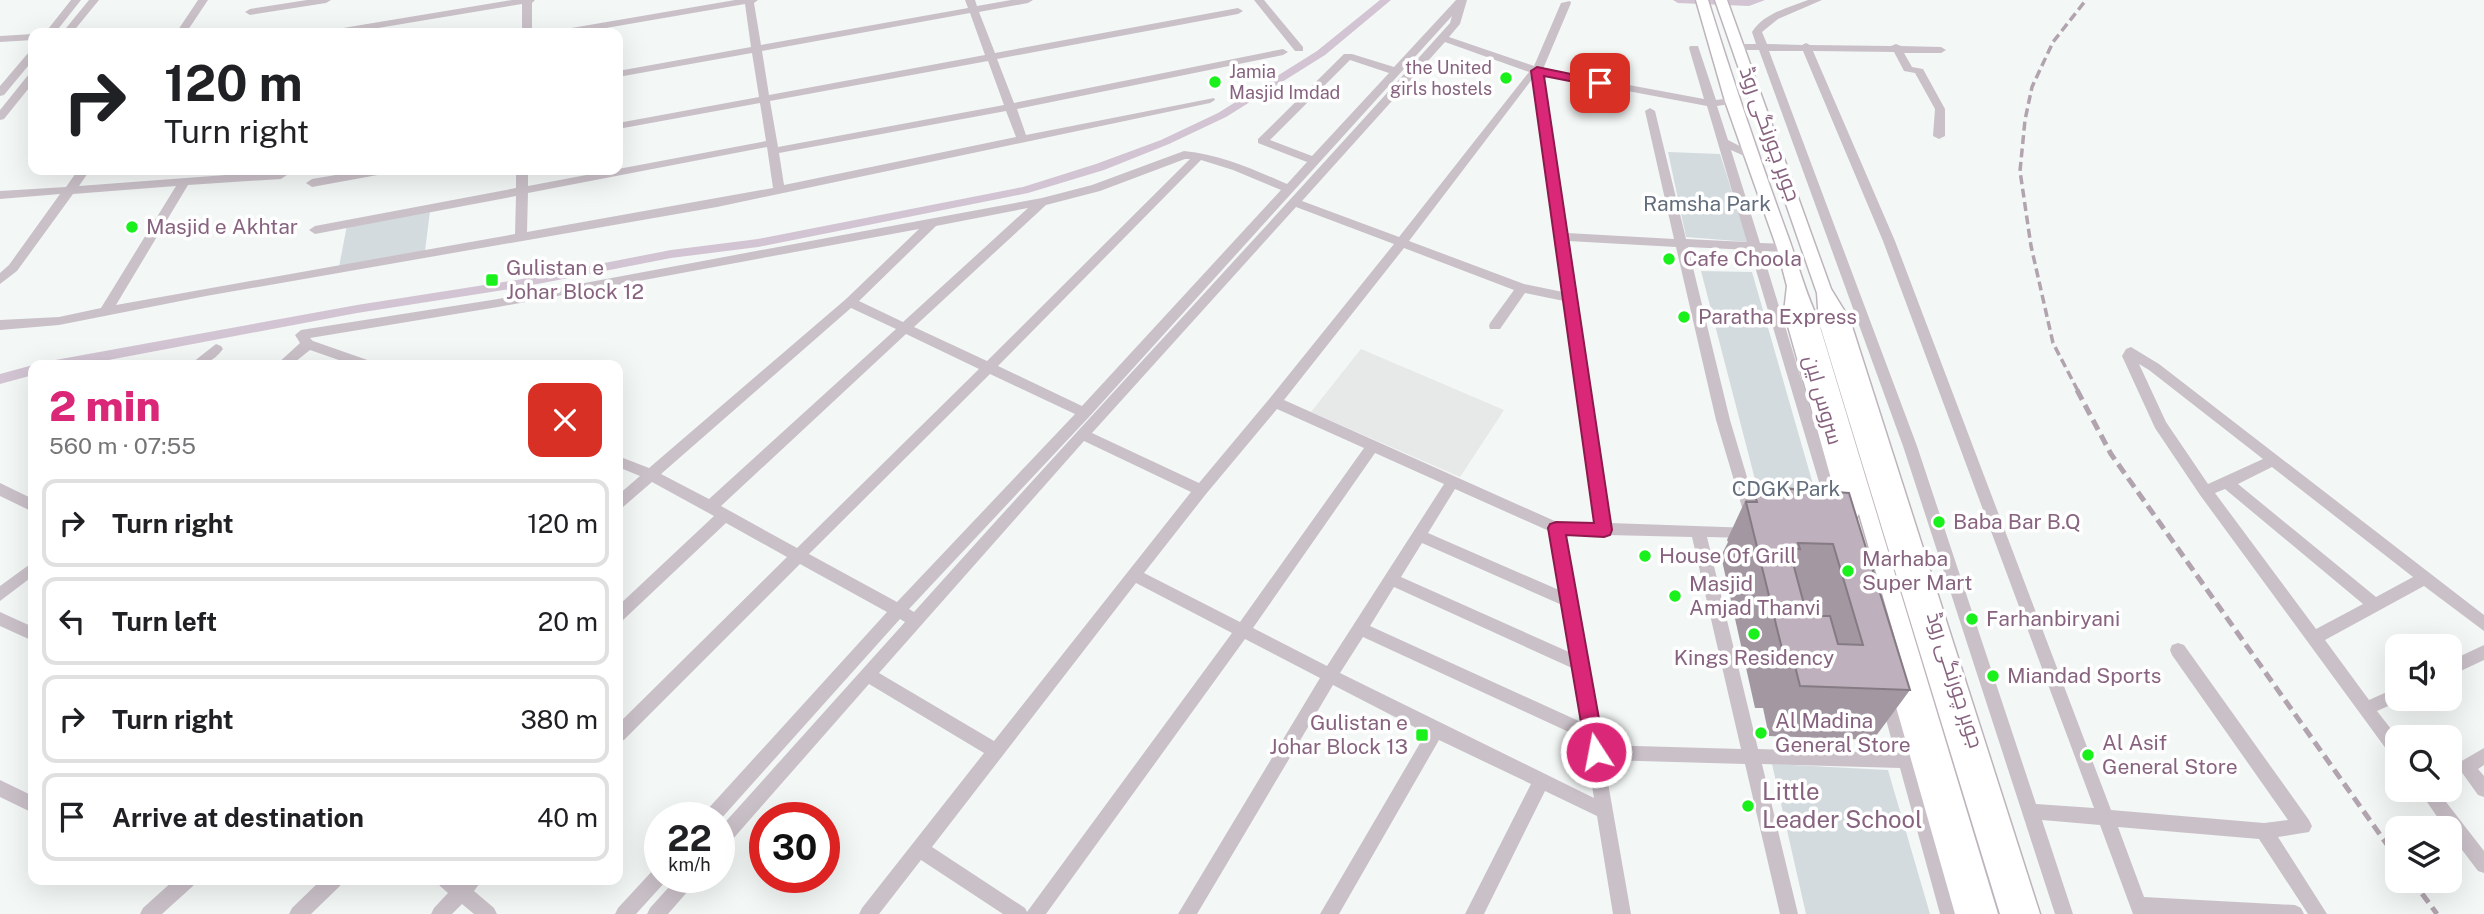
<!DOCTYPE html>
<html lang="en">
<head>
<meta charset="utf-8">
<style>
	body { margin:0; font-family:"Public Sans",Cairo,sans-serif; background:#f6f6f6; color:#202124; height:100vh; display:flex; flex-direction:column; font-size:26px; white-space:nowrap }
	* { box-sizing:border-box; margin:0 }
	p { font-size:23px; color:#757577 }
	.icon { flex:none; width:38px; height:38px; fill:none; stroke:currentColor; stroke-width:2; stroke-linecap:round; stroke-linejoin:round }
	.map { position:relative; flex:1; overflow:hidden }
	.side { position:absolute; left:28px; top:360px; width:595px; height:525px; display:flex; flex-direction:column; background:#fff; border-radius:14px; box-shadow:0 7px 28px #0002 }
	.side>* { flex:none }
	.top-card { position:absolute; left:28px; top:28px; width:595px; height:147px; border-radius:14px; box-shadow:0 7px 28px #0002; background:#fff; color:#202124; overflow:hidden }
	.tools { position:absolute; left:2385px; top:634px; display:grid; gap:14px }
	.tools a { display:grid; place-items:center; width:77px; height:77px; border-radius:14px; background:#fff; box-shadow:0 7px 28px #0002; font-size:35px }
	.speed { position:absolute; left:644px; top:802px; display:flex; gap:14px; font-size:35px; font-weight:700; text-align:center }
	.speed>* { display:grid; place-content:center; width:91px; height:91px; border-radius:50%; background:#fff; box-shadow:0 7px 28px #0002; line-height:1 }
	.speed small { font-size:18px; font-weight:400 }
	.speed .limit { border:10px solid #d22; background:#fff; color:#111 }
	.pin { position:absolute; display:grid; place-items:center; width:60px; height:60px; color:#fff; margin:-30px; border-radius:14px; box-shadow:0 4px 10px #0006 }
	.me { position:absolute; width:77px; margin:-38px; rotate:349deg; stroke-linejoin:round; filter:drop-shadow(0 0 5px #0008) }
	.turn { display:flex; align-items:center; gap:24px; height:147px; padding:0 21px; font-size:32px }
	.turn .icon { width:91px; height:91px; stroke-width:2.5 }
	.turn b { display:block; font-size:49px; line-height:60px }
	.round { display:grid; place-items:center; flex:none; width:74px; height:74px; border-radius:14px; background:#f6f6f6 }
	.summary { display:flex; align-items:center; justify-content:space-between; height:119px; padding:0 21px }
	h1 { font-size:42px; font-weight:800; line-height:52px; color:#db2777 }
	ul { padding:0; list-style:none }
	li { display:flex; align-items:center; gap:21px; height:88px; margin:0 14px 10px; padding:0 7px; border:4px solid #e0e0e0; border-radius:14px }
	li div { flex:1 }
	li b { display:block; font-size:26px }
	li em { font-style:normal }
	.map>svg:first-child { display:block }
	.built { fill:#e7e8e8 }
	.green { fill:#d4dbdf }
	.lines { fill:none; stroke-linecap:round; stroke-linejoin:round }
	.canal { fill:#d2c4d2; fill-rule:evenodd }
	.major-casing { stroke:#beb4bc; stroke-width:3 }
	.minor { fill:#cac1c8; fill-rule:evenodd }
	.major { fill:#fff; fill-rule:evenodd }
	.rail-far1 { stroke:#b1a4ae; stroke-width:3.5; stroke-dasharray:9 4.5; stroke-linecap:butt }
	.rail { stroke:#b1a4ae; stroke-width:5; stroke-dasharray:11 6; stroke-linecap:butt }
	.wall { fill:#a397a2 }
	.building { fill:#beb0bc; stroke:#857b84; stroke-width:2; fill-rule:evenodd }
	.route { fill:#db2777; stroke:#8e194d; stroke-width:2 }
	.poi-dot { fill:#1af11c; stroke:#fff; stroke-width:2.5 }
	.labels { text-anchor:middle; stroke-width:7; stroke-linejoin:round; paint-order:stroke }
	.far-poi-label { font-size:18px; fill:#87637f; stroke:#fff; text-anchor:end }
	.street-label { font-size:21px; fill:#87637f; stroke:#fff }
	.park-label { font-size:21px; fill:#636e7d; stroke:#fff }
	.poi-label { font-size:21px; fill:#87637f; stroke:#fff; text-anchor:start }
	.near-poi-label { font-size:24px; fill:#87637f; stroke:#fff; text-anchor:start }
</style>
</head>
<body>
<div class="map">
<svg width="2484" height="914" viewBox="0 0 2484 914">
	<rect width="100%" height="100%" fill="#f3f7f6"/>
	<path class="built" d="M1361 349 1504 410 1460 477 1311 412Z"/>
	<path class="green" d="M1668 152 1720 154 1748 242 1686 237Z
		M430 211 425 251 339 267 347 225Z
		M1701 271 1752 272 1825 526 1766 522Z
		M1772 764 1888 770 1930 914H1806Z"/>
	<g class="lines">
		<path class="canal" d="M1380 0H1391L1325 55 1226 117 1169 144 1104 170 1028 193 758 247 671 258 517 288 357 313 77 366H44L50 361 357 305 517 280 671 250 758 239 1023 187 1096 164 1161 140 1218 113 1317 51Z
			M1673 0H1765L1749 6 1678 3Z
			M33 365 35 366 33 375 0 384V374Z"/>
		<defs>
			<path id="major" d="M1696 0H1708C1732 78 1758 154 1786 231 1797 260 1804 289 1817 317L1998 914H1955L1887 675 1890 669 1897 666 1904 669 1859 514 1856 519 1850 521 1844 519 1841 514 1784 312 1787 286 1777 248 1725 101Z
				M1715 0H1727L1831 289 1850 320 2040 914H2000L1819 322 1817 293Z"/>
		</defs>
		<use href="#major" class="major-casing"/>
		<path class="minor" d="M71 0H81L55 33H45Z
			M89 0H99L72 33H62Z
			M198 0H208L186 33H176Z
			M307 0H331L326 3 250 15 245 12 250 9Z
			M512 0H535L532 3V33H522V4L348 33H326L331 30Z
			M735 0H758L754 3 761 45 968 8 965 0H975L977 6 1011 0H1033L1028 3 979 12 995 53 1238 8 1243 11 1238 14 997 59 1014 103 1283 49 1288 52 1283 55 1017 109 1026 135 1214 98 1215 100 1210 103 717 207 206 296 59 325 0 330V320L59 317 101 308 176 186 73 194 17 271 0 284V273L9 265 60 194 0 199V191L66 187 78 170H90L79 186 281 171 287 175 281 179 188 185 116 305 515 234 516 196 315 234 309 230 315 226 516 188V170H528V186L766 141 760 103 618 129V123L759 97 752 53 618 77V71L751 47 745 4 577 33H555L560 30ZM970 13 985 55 769 95 762 51ZM988 61 1004 105 778 147 770 101ZM1006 111 1016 137 784 185 779 153ZM767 147 773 188 527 232 528 193Z
			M1254 0H1264L1303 47V51H1295Z
			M1456 0H1467L1460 24 1449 37 1534 66 1561 3 1570 1 1571 3 1543 69 1704 99 1689 48 1690 46H1698L1716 100 1732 98 1737 101 1736 103 1717 106 1728 140 1759 156 1753 160 1731 150 1760 243 1785 244 1791 248 1785 252 1762 251 1841 509 1839 513H1829L1827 509 1750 250 1688 247 1730 420 1758 514 1756 518H1746L1744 514 1716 420 1676 247 1568 241 1610 523 1752 528 1754 532 1752 536 1747 538 1707 537 1758 749 1895 753 1880 697 1882 692 1888 690 1894 692 1958 914H1940L1900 768 1762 764 1798 914H1780L1745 764 1604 760 1631 914H1613L1597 816 1545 791 1484 914H1465L1531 784 1439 740 1339 914H1320L1426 733 1333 685 1197 914H1178L1320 678 1245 639 1046 914H1003L921 860 879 914H859L862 908 984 753 869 684 725 848 719 850V829L905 622 900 619 719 821V817H704L706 811 887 612 800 564 624 740 618 742V724L787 557 726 523 623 620 618 621V606L714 516 652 482 623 507 618 509V495L640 476 618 467V456L649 468 846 299 919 229 498 307 310 338 313 341 376 363 377 366H356L310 350 290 366H275L300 343 295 335 301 330 498 299 1042 198 1092 185 1184 151C1221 155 1253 169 1287 184L1307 162 1258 143V139L1344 54H1352L1394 67ZM1452 16 1450 23C1273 221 1091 414 914 612L909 609 1089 417ZM1445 42 1529 72 1399 237 1302 201ZM1350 60 1389 73 1312 156 1270 140ZM1543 75 1707 106 1747 242 1686 239 1655 111 1650 108 1645 111 1674 239 1567 233ZM1533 78 1563 292 1524 284 1409 241ZM1185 159H1190L987 361 914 327 1046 205 1100 191ZM1201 160 1233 170 1281 190 1082 406 998 366ZM1296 207 1394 244 1270 398 1199 483 1092 433ZM1028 208 903 322 859 301 936 226ZM1404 248 1514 290 1490 323 1489 326 1490 329H1500L1525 293 1564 301 1596 523 1557 522 1284 400ZM851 308 896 329 709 499 661 474ZM906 334 979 369 797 548 721 506ZM990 374 1075 414 897 602 809 554ZM1277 409 1364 448 1240 622 1144 573 1206 494ZM1084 441 1191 492 994 741 879 673ZM1375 453 1444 484 1327 666 1253 628ZM1455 489 1549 531 1559 590 1428 533ZM1564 534 1692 537 1741 749 1601 745ZM1422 543 1562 605 1569 652 1401 577ZM1136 583 1232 633 1027 912 1025 908 932 847ZM1394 587 1572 668 1581 722 1370 626ZM1363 637 1584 739 1594 798 1340 673Z
			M1808 0H1822L1778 19 1762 32 1767 44 1802 45 1806 43 1810 45 1891 46 1896 44 1901 46 1941 47 1946 50 1941 53H1904L1912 67 1923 69 1945 109V136L1939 139 1933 136 1935 109 1915 73 1904 71 1894 52 1813 51 1895 241 2111 810 2264 823 2288 820 2172 655 2170 650 2172 645 2178 643 2184 645 2309 820 2312 826 2309 832 2278 837 2327 914H2308L2259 839 2118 827 2144 897 2295 905 2301 908 2304 914H2133L2100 825 2042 820 2073 914H2055L1903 446 1759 50H1739L1734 47 1739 44H1756L1752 32C1764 13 1788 8 1808 0ZM1769 51H1803L1883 241 2094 808 2036 804 1917 446Z
			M33 34V40L0 42V36Z
			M33 51V60L4 95 0 96V86L29 52Z
			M33 73V83L4 119 0 120V110L29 74Z
			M365 170H389L383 174 312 187 306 183 312 179Z
			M216 344 221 346 223 349C213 362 203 366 188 366Z
			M2131 347 2159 364 2484 615V631L2424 586 2325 640 2369 700 2398 687V698L2404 699 2377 711 2398 738V759L2392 757 2200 495 2155 428 2122 356 2126 349ZM2139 364 2149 370 2263 459 2208 484 2166 422ZM2272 467 2413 577 2376 597 2238 484ZM2225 489 2363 604 2316 629 2215 493Z
			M0 483 33 499V512L0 496Z
			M33 562V576L0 601V586Z
			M0 612 33 627V641L0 626Z
			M2484 645V660L2450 676V661Z
			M2484 748V765L2478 769 2484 776V797L2478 795 2458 767 2460 762Z
			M0 780 33 796V813L0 797Z
			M2418 789H2436L2484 851V873L2478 871 2450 834V828H2445Z
			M660 867V877H668L666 881 636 914H615L618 908 654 869Z
			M678 877H698L695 883 668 914H647L650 908Z
			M174 880H196L193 886 162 914H140L143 908Z
			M321 880H343L340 886 311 914H289L292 908Z
			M437 880H482L474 891 494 908 497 914H474L462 904 452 914H431L434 908 448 893 440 886Z"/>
		<use href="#major" class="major"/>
		<path class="rail-far1" d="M2078 391 2053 343 2031 246 2020 171 2025 120 2032 87 2053 42 2086 0"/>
		<path class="rail" d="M2077 390 2111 454 2398 860
			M2412 880 2437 914"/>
	</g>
	<path class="wall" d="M1752 486 1849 493 1910 690 1873 740 1769 736 1763 708H1755L1721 556 1728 542 1727 540Z"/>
	<path class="building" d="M1752 486 1849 493 1910 690 1800 686 1793 658 1784 657 1746 502H1757ZM1798 543 1833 544 1863 645 1838 644 1830 616H1813L1811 609 1805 608 1789 548 1800 549Z"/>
	<path class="route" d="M1537 67 1600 80 1606 83 1600 87 1544 76 1612 530 1610 535 1604 537 1566 535 1605 752 1602 758 1596 761 1589 758 1586 752 1548 528 1550 524 1556 522 1594 523 1531 71Z"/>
	<g class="poi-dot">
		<circle cx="1506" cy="78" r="7"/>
		<circle cx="1215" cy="82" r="7"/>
		<circle cx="132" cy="227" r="7"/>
		<circle cx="1669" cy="259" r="7"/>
		<rect x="485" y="273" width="14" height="14" rx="3.5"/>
		<circle cx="1684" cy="317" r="7"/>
		<circle cx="1939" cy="522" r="7"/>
		<circle cx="1645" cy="556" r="7"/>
		<circle cx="1848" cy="571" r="7"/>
		<circle cx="1675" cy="596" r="7"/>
		<circle cx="1972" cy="619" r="7"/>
		<circle cx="1754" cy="634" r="7"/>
		<circle cx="1993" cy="676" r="7"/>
		<circle cx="1761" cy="733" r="7"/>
		<rect x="1415" y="728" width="14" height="14" rx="3.5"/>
		<circle cx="2088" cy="755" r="7"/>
		<circle cx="1748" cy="806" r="7"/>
	</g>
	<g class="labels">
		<g class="far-poi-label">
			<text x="1492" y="74">the United<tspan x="1492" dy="21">girls hostels</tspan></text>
			<text x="1229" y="78" text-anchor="start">Jamia<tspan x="1229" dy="21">Masjid Imdad</tspan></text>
		</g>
		<g class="street-label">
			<text transform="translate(1770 134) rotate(70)" y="7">جوہر چورنگی روڈ</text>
			<text transform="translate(1823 400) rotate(74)" y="7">سروس لین</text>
			<text transform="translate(1955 680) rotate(72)" y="7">جوہر چورنگی روڈ</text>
		</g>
		<g class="park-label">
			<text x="1707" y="211">Ramsha Park</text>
			<text x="1786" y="496">CDGK Park</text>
		</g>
		<g class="poi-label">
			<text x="146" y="234">Masjid e Akhtar</text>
			<text x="1683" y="266">Cafe Choola</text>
			<text x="506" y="275">Gulistan e<tspan x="506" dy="24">Johar Block 12</tspan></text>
			<text x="1698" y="324">Paratha Express</text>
			<text x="1953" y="529">Baba Bar B.Q</text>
			<text x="1659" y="563">House Of Grill</text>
			<text x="1862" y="566">Marhaba<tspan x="1862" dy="24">Super Mart</tspan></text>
			<text x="1689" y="591">Masjid<tspan x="1689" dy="24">Amjad Thanvi</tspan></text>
			<text x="1986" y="626">Farhanbiryani</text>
			<text x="1754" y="665" text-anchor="middle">Kings Residency</text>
			<text x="2007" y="683">Miandad Sports</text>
			<text x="1775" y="728">Al Madina<tspan x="1775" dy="24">General Store</tspan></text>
			<text x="1408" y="730" text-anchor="end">Gulistan e<tspan x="1408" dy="24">Johar Block 13</tspan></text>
			<text x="2102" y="750">Al Asif<tspan x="2102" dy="24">General Store</tspan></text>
		</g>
		<g class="near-poi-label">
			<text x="1762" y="800">Little<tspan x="1762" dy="28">Leader School</tspan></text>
		</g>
	</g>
</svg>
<div class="tools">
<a><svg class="icon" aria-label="sound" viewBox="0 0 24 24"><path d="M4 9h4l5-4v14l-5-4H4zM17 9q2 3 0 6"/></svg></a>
<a><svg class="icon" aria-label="search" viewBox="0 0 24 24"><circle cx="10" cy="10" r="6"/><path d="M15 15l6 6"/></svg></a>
<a><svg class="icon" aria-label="layers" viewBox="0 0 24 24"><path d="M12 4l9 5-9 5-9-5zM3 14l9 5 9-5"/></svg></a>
</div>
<div class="speed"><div>22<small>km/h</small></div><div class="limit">30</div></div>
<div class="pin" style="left:1600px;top:83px;background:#d93025"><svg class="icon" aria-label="arrive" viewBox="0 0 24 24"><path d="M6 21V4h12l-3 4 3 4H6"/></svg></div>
<svg class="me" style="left:1596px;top:752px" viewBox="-20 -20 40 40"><circle r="17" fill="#db2777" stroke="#fff" stroke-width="3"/><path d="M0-11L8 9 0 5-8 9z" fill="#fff"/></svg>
<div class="top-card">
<div class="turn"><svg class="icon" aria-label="right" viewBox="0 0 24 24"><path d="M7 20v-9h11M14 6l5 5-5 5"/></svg><div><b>120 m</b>Turn right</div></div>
</div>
<section class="side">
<div class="summary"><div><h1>2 min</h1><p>560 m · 07:55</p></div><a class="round" style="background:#d93025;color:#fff"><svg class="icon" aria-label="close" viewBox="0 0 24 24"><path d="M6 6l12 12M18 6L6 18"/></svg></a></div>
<ul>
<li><svg class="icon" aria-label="right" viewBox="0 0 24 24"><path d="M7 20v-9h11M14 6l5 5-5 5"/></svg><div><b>Turn right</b></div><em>120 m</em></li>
<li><svg class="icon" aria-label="left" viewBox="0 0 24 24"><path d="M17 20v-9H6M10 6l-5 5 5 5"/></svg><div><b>Turn left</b></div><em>20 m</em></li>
<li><svg class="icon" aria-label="right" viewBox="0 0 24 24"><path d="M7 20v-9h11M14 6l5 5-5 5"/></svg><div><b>Turn right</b></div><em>380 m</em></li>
<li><svg class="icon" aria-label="arrive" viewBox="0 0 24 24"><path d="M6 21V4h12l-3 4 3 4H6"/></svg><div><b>Arrive at destination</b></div><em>40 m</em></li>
</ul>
</section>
</div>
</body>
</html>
